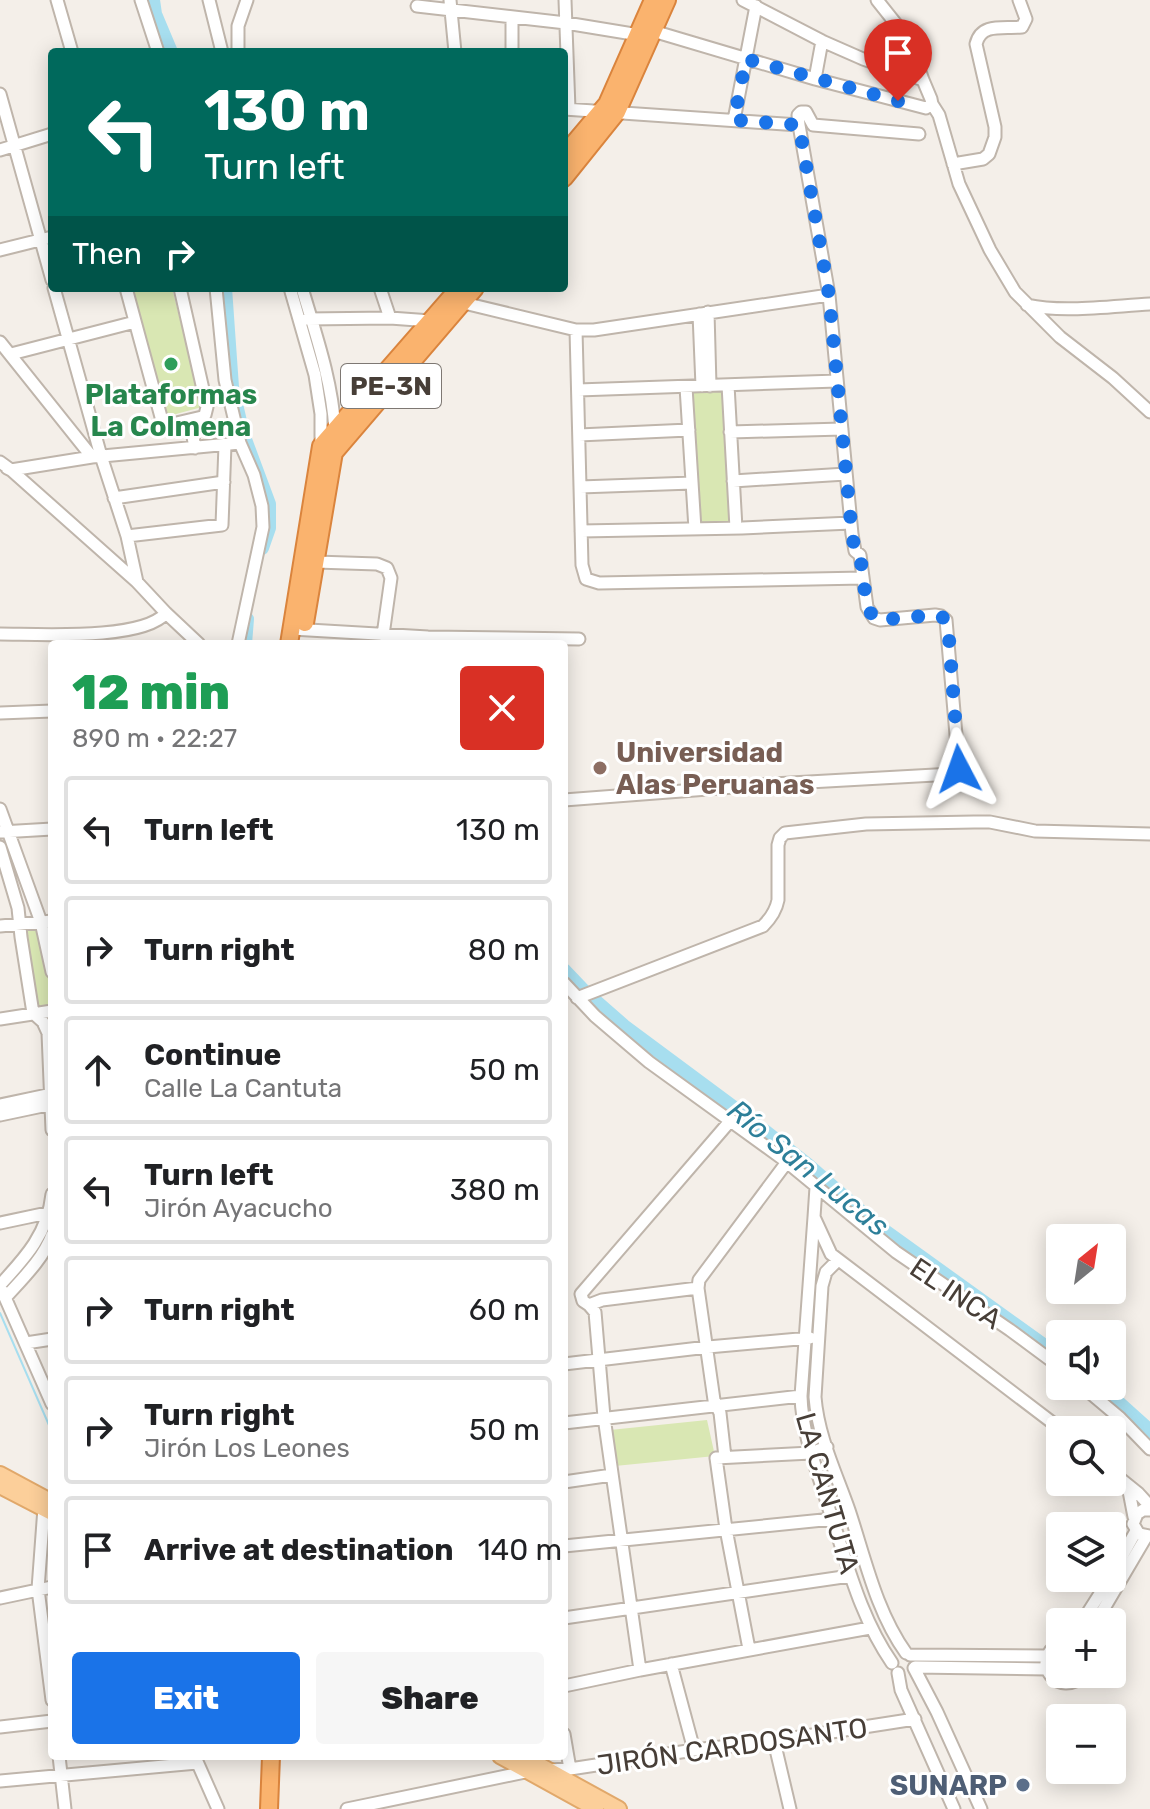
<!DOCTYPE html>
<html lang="en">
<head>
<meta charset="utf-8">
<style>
	body { margin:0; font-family:Rubik,sans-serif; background:#f6f6f6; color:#202124; height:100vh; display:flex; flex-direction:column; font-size:30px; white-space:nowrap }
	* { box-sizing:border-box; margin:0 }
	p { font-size:26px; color:#757577 }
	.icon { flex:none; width:44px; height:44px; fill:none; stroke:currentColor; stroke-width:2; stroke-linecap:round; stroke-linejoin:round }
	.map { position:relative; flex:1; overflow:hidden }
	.panel { position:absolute; left:48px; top:640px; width:520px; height:1120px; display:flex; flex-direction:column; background:#fff; border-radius:8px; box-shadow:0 4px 20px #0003 }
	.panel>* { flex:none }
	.hud { position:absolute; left:48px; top:48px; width:520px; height:244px; border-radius:8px; box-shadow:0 4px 20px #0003; background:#00695c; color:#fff; overflow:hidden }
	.needle { width:52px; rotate:30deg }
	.buttons { position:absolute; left:1046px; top:1224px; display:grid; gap:16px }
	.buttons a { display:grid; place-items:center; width:80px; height:80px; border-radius:8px; background:#fff; box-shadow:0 4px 20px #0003; font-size:40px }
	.pin { position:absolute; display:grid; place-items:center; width:68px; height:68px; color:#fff; margin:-82px -34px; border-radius:50% 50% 50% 0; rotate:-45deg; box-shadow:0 0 8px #0007 }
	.pin .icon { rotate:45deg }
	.me { position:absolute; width:88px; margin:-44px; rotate:356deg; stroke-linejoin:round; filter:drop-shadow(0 0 6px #0008) }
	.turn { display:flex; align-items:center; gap:28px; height:168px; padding:0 24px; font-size:36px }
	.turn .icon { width:104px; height:104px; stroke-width:2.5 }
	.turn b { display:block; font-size:56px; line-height:68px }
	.then { display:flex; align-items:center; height:76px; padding:0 24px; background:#0003; gap:16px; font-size:30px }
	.round { display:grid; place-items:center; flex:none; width:84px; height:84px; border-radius:8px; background:#f6f6f6 }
	.head { display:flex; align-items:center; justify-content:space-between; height:136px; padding:0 24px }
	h1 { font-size:48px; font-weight:800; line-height:60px; color:#1e9e55 }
	.primary-button { display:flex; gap:16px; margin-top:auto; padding:16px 24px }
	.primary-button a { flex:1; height:92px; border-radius:8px; background:#1a73e8; color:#fff; font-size:32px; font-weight:800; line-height:92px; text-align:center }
	.primary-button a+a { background:#f6f6f6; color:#202124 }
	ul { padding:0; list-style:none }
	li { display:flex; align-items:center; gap:24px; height:108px; margin:0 16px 12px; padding:0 8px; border:4px solid #e0e0e0; border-radius:8px }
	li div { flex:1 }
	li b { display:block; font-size:30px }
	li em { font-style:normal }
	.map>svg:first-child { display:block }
	.green { fill:#d9e7b3 }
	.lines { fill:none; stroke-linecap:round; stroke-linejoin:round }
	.stream { stroke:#a7deef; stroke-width:2 }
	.river { stroke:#a7deef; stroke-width:14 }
	.minor-casing { stroke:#bfb5ab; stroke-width:15 }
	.major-casing { stroke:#e1a86a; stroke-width:18 }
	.highway-casing { stroke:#da843d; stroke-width:20 }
	.minor { stroke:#fff; stroke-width:11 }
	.major { stroke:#fccf9a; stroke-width:14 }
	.highway { stroke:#fab36e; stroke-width:16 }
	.route { stroke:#1a73e8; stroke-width:14; stroke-dasharray:0 25.2 }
	.leisure-dot { fill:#2e9e5b; stroke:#fff; stroke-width:3 }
	.education-dot { fill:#8d6e63; stroke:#fff; stroke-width:3 }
	.service-dot { fill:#5c6f8a; stroke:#fff; stroke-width:3 }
	.labels { text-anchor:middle; stroke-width:6; stroke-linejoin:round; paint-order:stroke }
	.shield { fill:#fff; stroke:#7e7873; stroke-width:2 }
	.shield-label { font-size:26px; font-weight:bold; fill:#473e37 }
	.leisure-label { font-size:28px; font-weight:bold; fill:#27864d; stroke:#fff }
	.education-label { font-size:28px; font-weight:bold; fill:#785e54; stroke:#fff; text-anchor:start }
	.street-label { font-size:28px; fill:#473e37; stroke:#fff }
	.service-label { font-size:28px; font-weight:bold; fill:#4e5e75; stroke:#fff; text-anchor:end }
	.water-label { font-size:30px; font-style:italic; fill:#2d7f99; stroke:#fff }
</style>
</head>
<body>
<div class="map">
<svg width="1150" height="1809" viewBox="0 0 1150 1809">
	<rect width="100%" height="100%" fill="#f4efe9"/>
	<path class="green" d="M130 288H172L202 407 165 417Z
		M723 390 731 522 700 523 691 393Z
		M23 926H45L52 970V1007L32 1008Z
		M707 1420 715 1456 615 1466 610 1430Z"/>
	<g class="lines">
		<path class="stream" d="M0 1313 52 1432"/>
		<path class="river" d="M153 0 155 14 171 52
			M225 288 232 387 243 434 269 504V528L262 548
			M245 644 247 619
			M564 970 584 991 624 1026 748 1118 808 1165 875 1224 1060 1357
			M1100 1386 1150 1431"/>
		<defs>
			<path id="minor" d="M57 0 72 52
				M141 0 158 52
				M209 0 222 52
				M450 0 455 52
				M565 0 569 109
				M743 0 822 41 863 59 923 80
				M877 0 904 34 913 52 923 80 931 99 932 104 939 115 959 184 990 250 1015 292 1060 337 1113 378 1150 412
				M417 6 566 23 639 35
				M512 17V52
				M653 31 815 79 926 108 932 104
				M238 52V26L247 0
				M815 79 822 41
				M0 94 52 280
				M564 109 799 125 798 115 801 112H806L813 125 919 134
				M734 120 756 6
				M0 150 52 134
				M953 164 983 159 989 154 995 137V127L976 44C981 22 1005 29 1022 27L1026 19 1019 0
				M0 250 52 237
				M54 288 101 456 127 536 137 582
				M126 288 161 417 167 424H172L202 417 205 415 207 407 180 288
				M216 288 225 380 240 443 254 475 262 506 263 527 238 644
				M290 288 315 375 321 414V446
				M302 288C316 335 332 381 335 430
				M380 288 390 318
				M459 298 464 303 576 330H594L829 295
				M1027 305C1063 313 1112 306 1150 304
				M708 312 710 386
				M699 314 702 386
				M307 319 390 318 431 321
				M576 330 582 565 586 579 599 583 863 578
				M0 342 92 457
				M11 354 135 322
				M728 385 736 528
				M686 387 695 529
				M578 390 837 381
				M190 420 195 448
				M730 432 842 429
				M579 435 689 430
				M0 462 11 470 137 582 166 613 199 644
				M7 468 11 470 92 457 240 443
				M733 481 846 474
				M580 487 692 483
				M114 498 224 482
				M581 531 742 528 851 523
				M127 536 222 525 225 445
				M316 562 377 564 387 568 391 578 383 635
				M292 629 428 637 579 639
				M0 634C37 634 142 641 166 613
				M0 713 52 711
				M564 800 773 784 953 774 959 769 946 620 941 616 935 615 880 620 874 618 867 607 860 555 855 551 852 534 829 295 799 125
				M0 809 41 922 52 972
				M1 832 52 829
				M0 847 18 908 21 937 33 1013 43 1022 48 1033 52 1130
				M0 926 52 921
				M564 983 595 1016 649 1062 783 1159 896 1252 1010 1330 1060 1367
				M577 998 763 926C771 918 776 911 778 900V845L780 838 785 833 866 824 974 822H990L1035 831 1150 834
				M0 1019 52 1011
				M0 1105 52 1094
				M0 1115 52 1104
				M816 1187 814 1217 831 1254 1062 1430
				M814 1217 801 1396C802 1435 818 1472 829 1509 847 1562 860 1617 892 1663
				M0 1223 52 1212
				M838 1260 826 1272 822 1286 815 1397C818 1436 836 1473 849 1510 865 1558 876 1611 906 1653
				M0 1285C26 1257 48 1233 52 1194
				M0 1286 52 1404
				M6 1297C23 1278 43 1259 52 1235
				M589 1305 602 1300 698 1288
				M26 1343 52 1339
				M564 1364 708 1347 810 1338
				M1082 1386 1120 1418 1150 1449
				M564 1423 801 1396
				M725 1457 720 1413 714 1400 698 1288 699 1280 787 1162
				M1112 1472 1138 1493 1150 1506
				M564 1482 612 1475
				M1128 1486 1134 1517
				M46 1504 44 1508 38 1589 52 1700
				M1150 1510H1143L1137 1514 1133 1524 1139 1534 1150 1536
				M564 1546 833 1519 850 1514
				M1112 1574 1136 1531
				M0 1598 52 1587
				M564 1618 850 1576
				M1082 1622 1110 1578
				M1096 1622 1146 1537
				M1060 1643C1027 1661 1060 1701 1084 1674
				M749 1649 726 1529 716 1458 811 1453 827 1447
				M910 1655 1047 1656
				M671 1664 694 1750
				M915 1667 1047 1669
				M914 1668 937 1712 981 1809
				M640 1670 604 1417 595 1312 589 1305 583 1301 581 1294 731 1120
				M898 1673 901 1690 954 1809
				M564 1686 640 1670 870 1628
				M0 1727 52 1721
				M564 1734 570 1769
				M774 1741 790 1809
				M59 1756 65 1809
				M195 1757 218 1809
				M547 1770 570 1769 694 1750 774 1741 915 1719
				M0 1781 197 1763
				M347 1809 530 1771"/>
			<path id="major" d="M0 1474 52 1502
				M0 1486 52 1513
				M500 1756 596 1809
				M523 1756 619 1809"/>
			<path id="highway" d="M564 155 607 104 653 0
				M564 178 617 112 667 0
				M320 469 475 288
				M305 623 334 452
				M289 644 321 446 459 288
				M269 1809 271 1756"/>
		</defs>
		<use href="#minor" class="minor-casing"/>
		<use href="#major" class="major-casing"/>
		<use href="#highway" class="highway-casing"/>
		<use href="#minor" class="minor"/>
		<use href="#major" class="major"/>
		<use href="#highway" class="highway"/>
	</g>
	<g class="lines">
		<path class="route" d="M898 101 746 59 734 120 799 125 829 295 852 534 855 551 860 555 867 607 874 618 880 620 935 615C942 616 945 618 948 625L959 769"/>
	</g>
	<circle class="leisure-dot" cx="171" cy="364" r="8"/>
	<circle class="education-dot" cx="600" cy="768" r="8"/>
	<circle class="service-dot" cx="1023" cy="1785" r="8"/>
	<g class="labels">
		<rect class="shield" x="341" y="364" width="100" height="44" rx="6"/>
		<g class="shield-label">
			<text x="391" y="395">PE-3N</text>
		</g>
		<g class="leisure-label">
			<text x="171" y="404">Plataformas<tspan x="171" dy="32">La Colmena</tspan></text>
		</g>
		<g class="education-label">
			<text x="616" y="762">Universidad<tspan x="616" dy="32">Alas Peruanas</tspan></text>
		</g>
		<g class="street-label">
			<text transform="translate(956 1293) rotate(34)" y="10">EL INCA</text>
			<text transform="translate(828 1493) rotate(74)" y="10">LA CANTUTA</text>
			<text transform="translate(732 1746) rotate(-8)" y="10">JIRÓN CARDOSANTO</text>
		</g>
		<g class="service-label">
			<text x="1007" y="1795">SUNARP</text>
		</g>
		<g class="water-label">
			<text transform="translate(808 1168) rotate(39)" y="10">Río San Lucas</text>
		</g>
	</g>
</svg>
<div class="buttons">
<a><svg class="needle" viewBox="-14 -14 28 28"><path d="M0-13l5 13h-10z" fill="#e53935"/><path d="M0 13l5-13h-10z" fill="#757577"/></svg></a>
<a><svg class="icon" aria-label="sound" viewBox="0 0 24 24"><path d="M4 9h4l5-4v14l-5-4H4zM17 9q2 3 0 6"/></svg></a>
<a><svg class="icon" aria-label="search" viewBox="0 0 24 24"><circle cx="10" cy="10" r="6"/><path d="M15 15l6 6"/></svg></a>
<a><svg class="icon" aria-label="layers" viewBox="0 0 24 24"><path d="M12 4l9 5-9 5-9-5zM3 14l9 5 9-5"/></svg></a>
<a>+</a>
<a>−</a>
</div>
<div class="pin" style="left:898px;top:101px;background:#d93025"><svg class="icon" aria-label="arrive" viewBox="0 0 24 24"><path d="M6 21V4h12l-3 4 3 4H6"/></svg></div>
<svg class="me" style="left:959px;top:769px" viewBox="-20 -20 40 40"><path d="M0-17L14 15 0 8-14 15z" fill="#1a73e8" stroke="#fff" stroke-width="4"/></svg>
<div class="hud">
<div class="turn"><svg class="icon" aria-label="left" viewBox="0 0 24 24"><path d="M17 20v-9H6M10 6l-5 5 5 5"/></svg><div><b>130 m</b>Turn left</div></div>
<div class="then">Then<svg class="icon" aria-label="right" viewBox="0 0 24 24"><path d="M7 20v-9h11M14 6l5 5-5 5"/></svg></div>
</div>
<section class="panel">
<div class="head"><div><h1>12 min</h1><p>890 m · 22:27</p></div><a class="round" style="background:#d93025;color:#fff"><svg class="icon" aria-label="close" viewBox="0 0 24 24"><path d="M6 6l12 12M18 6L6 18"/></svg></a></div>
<ul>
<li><svg class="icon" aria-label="left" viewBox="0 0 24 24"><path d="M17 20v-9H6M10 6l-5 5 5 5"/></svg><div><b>Turn left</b></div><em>130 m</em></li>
<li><svg class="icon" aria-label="right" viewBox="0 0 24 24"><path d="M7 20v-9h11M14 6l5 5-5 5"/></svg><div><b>Turn right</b></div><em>80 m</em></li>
<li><svg class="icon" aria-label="ahead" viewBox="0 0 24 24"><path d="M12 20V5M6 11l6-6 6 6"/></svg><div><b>Continue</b><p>Calle La Cantuta</p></div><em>50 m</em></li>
<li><svg class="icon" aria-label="left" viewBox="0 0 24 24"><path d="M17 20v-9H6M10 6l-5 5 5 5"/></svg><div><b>Turn left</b><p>Jirón Ayacucho</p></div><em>380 m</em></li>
<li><svg class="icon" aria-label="right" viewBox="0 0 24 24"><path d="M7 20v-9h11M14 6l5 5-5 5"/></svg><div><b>Turn right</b></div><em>60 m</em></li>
<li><svg class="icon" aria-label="right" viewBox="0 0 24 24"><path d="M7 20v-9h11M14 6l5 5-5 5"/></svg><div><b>Turn right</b><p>Jirón Los Leones</p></div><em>50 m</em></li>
<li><svg class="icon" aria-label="arrive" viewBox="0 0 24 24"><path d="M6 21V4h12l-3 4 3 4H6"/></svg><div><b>Arrive at destination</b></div><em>140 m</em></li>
</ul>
<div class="primary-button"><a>Exit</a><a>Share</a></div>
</section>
</div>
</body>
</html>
